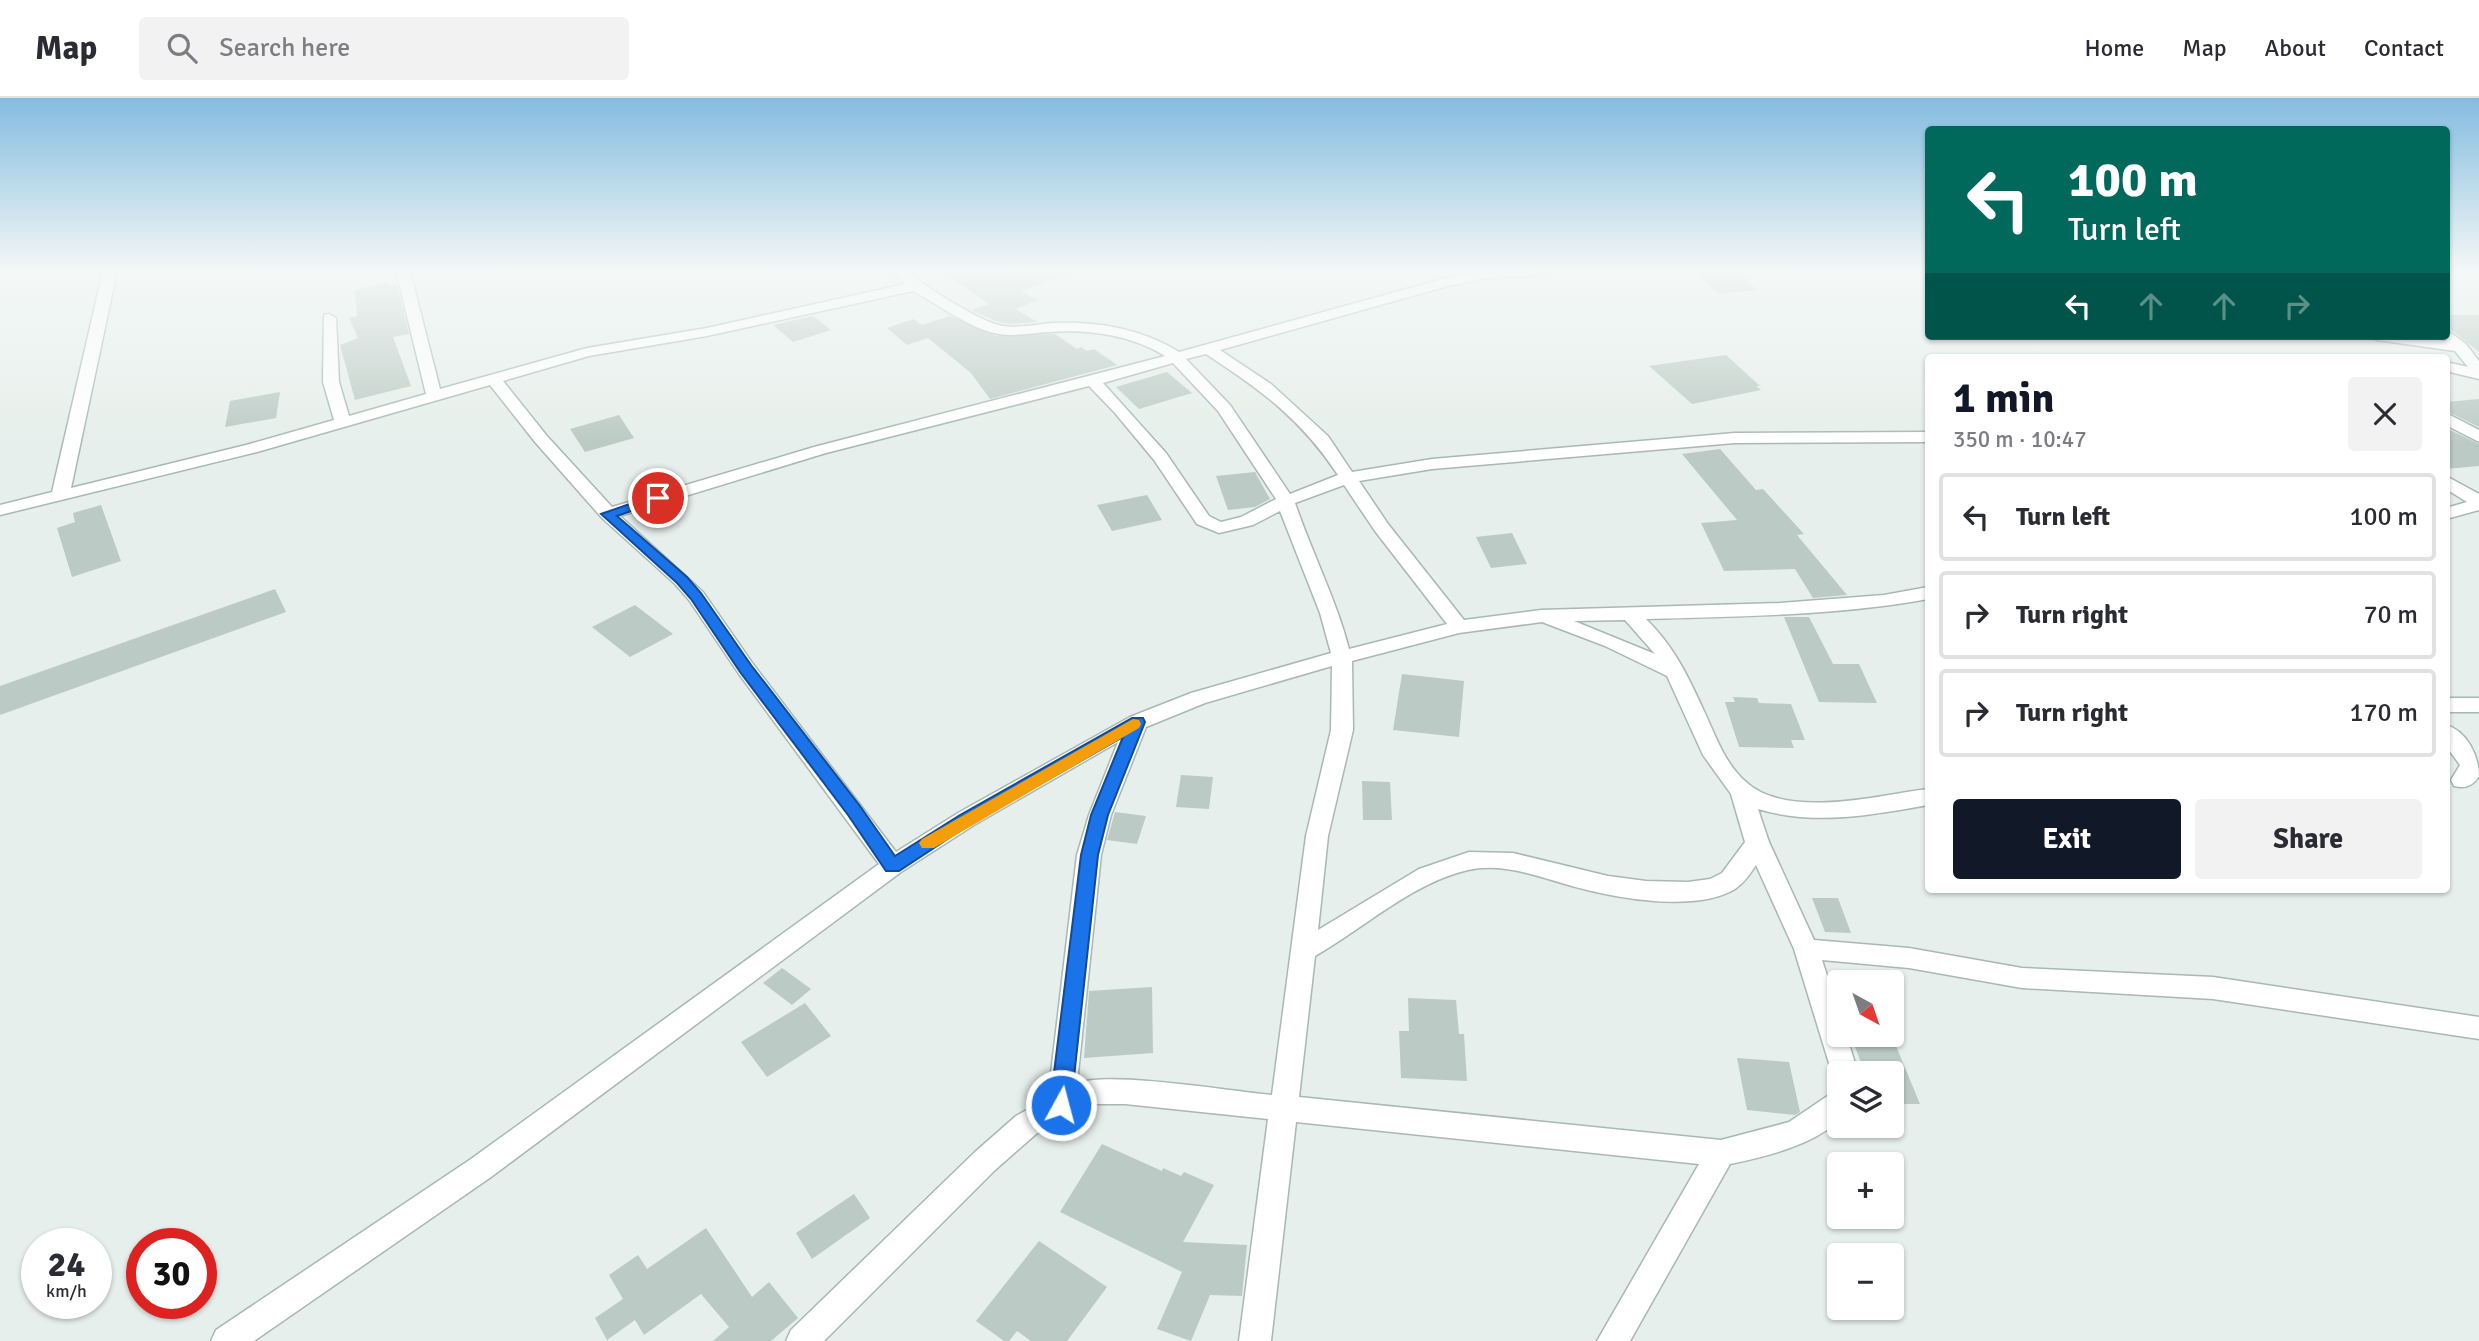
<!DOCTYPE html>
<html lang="en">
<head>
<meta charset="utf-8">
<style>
	body { margin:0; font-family:Signika,sans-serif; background:#f2f2f3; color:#2b2b33; height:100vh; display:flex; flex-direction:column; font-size:26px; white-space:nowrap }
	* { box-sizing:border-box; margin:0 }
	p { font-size:23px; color:#7c7c81 }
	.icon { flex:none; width:38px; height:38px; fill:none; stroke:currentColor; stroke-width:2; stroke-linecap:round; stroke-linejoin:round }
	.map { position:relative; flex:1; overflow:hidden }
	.details { position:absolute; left:1925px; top:256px; width:525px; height:539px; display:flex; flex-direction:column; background:#fff; border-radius:7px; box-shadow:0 2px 5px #0004 }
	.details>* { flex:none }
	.banner { position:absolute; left:1925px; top:28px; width:525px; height:214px; border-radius:7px; box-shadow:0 2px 5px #0004; background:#00695c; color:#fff; overflow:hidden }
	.needle { width:46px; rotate:140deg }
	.tools { position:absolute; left:1827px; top:872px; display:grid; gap:14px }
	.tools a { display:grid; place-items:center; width:77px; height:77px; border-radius:7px; background:#fff; box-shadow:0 2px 5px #0004; font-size:35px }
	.speed { position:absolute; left:21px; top:1130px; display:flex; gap:14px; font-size:35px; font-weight:700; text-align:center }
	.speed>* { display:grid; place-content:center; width:91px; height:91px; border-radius:50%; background:#fff; box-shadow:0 2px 5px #0004; line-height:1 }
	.speed small { font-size:18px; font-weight:400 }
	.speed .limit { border:10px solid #d22; background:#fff; color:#111 }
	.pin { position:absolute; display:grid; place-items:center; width:60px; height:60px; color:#fff; margin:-30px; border:4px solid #fff; border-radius:50%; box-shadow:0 2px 7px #0007 }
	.me { position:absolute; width:77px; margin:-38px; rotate:7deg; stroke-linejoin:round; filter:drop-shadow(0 0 5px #0008) }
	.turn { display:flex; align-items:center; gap:24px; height:147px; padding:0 28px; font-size:32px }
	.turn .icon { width:91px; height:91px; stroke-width:2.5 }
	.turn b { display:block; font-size:49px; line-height:60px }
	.lanes { display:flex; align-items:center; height:66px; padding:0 28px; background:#0003; justify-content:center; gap:35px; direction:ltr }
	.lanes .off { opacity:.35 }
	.round { display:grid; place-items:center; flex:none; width:74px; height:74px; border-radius:7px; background:#f2f2f3 }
	.head { display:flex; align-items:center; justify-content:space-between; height:119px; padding:0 28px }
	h1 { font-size:42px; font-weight:700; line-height:52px; color:#111827 }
	.button { display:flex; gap:14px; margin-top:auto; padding:14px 28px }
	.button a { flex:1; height:80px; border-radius:7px; background:#111827; color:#fff; font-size:28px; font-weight:700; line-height:80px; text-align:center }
	.button a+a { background:#f2f2f3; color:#2b2b33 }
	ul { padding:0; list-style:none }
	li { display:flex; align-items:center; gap:21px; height:88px; margin:0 14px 10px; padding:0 14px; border:4px solid #e1e1e2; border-radius:7px }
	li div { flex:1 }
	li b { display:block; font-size:26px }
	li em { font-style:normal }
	header { display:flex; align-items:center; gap:42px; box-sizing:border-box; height:98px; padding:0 35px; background:#fff; border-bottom:2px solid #e1e1e2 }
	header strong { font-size:33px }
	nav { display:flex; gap:38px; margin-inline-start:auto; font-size:24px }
	.search { width:490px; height:63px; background:#f2f2f3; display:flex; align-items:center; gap:18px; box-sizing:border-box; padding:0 24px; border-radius:7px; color:#7c7c81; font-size:26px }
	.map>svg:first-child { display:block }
	.building { fill:#bbcac4 }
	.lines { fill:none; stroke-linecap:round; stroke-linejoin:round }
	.street-casing { stroke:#a8b8b2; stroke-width:3 }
	.street { fill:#fff; fill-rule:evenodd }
	.route { fill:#1a73e8; stroke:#114b97; stroke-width:2 }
	.slow { fill:#f59e0b }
</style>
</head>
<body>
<header>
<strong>Map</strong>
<div class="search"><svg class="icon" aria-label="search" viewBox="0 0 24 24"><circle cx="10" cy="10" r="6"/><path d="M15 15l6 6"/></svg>Search here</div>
<nav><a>Home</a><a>Map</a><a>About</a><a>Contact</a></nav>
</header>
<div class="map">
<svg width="2479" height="1243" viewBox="0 0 2479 1243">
	<rect width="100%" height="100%" fill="#e6efeb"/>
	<path class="building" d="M940 173H1069V175L1021 193 1038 202 1016 211 1037 224 1009 226 996 223 971 212 989 206Z
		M1694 173H1737L1757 192 1718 196Z
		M387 184V187H397L409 236 393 239 411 288 355 302 340 247 358 240 349 220 357 218 355 192Z
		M2446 217H2479V254L2453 233 2446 232Z
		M813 218 831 232 793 244 773 227Z
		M950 218 996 238 1055 236 1077 251 1081 249 1087 253 1094 251 1117 267 990 301 971 275 928 240 907 247 887 230 913 221 922 227Z
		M1726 257 1760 288H1756L1761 292 1692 306 1649 268Z
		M1167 274 1192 295 1139 311 1116 289Z
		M280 294 276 320 225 329 230 303Z
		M2479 301V329L2446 313V304Z
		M619 317 634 340 585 354 570 331Z
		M2446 330 2479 346V368L2446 371Z
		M1720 351 1756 392 1763 391 1804 436 1797 437 1847 497 1813 500 1795 471 1724 473 1701 425 1737 422 1682 356Z
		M1255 374 1270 401 1255 409 1228 412 1216 378Z
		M1147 397 1162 422 1112 433 1097 407Z
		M101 407 121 463 72 479 57 430 75 424 73 415Z
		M1512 435 1527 466 1491 470 1476 439Z
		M275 491 286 514 0 617V588Z
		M635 507 673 536 630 559 592 529Z
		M1784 519H1809L1833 566H1859L1877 605 1819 604Z
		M1402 576 1464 583 1459 639 1393 632Z
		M1733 599 1757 600 1759 605 1791 606 1805 642H1791L1794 650 1739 649 1725 604H1735Z
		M1181 677 1213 679 1209 711 1176 709Z
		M1362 683 1390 684 1392 722H1363Z
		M1115 714 1146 718 1137 746 1107 742Z
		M1812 800H1838L1851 835 1825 834Z
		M782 870 811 891 792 907 763 885Z
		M1152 889 1153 955 1084 960 1089 893Z
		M1408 900 1456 902 1459 936H1464L1467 983 1401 980 1399 933H1409Z
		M805 905 831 938 767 979 741 944Z
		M1850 936H1891L1920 1006H1892V975H1865Z
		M1737 960 1789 964 1800 1014 1795 1017 1747 1012Z
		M1102 1046 1162 1073 1163 1070 1181 1078 1184 1074 1214 1087 1183 1144 1247 1147 1242 1198 1210 1197 1191 1243 1157 1231 1182 1174 1060 1114Z
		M854 1096 870 1120 812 1161 796 1135Z
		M706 1130 752 1199 769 1184 798 1220 771 1243H713L729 1229 701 1196 644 1237 635 1222 607 1242 595 1220 623 1201 609 1177 638 1157 647 1171Z
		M1039 1143 1107 1189 1067 1243H1031L1017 1233 1009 1243H1004L976 1223Z"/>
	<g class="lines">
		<defs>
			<path id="street" d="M103 173H117L71 390 246 347 334 322 323 284 324 217 329 216 336 220 339 284 349 318 426 296 396 173H410L440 291 587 250 707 230 905 186 893 173H907C923 188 974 219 995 226 1012 232 1036 226 1054 225 1097 223 1143 231 1179 254L1446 180 1485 173H1549L1542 177 1489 180 1448 188 1220 252 1271 286 1328 338 1352 374 1432 361 1735 335 1928 334V344L1735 345 1432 371 1359 383 1388 426 1464 522 1541 512 1780 505 1884 497 1928 489V501C1836 518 1740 518 1646 521 1673 547 1688 578 1703 611 1715 636 1724 665 1746 684 1788 722 1878 697 1928 691V707C1872 717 1814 728 1758 711L1769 744 1814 842 1909 850 2022 870 2213 879 2479 919V941L2213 901 2022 890 1909 870 1822 862 1839 915V936H1846L1858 975H1839V985L1835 983 1832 975 1794 851 1756 767C1750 776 1744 785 1735 791 1695 815 1615 800 1572 788 1539 779 1504 764 1468 772 1412 785 1364 830 1315 858L1299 999 1721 1042 1789 1024 1829 997 1839 994V1023C1809 1048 1768 1058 1730 1066L1630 1243H1597L1699 1066 1296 1024 1271 1243H1239L1268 1021 1125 1006H1088L1036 1036 995 1072 824 1243H786L791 1232 975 1054 1016 1018 1048 1000 1077 757 1089 717 1118 644 974 727 901 774 491 1079 254 1243H211L216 1232 471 1061 879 766 739 576 689 502 675 486 602 420 535 344 490 287 257 354 0 417V407L52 394ZM913 193C936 205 965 227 990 234 1008 240 1031 235 1049 234 1088 231 1132 237 1165 258L814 349 612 409 547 338 503 283 589 258 707 238ZM1206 256C1261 292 1301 321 1338 377L1290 396 1230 307 1186 261ZM1173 265 1218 313 1276 401 1241 419 1221 424 1209 418 1166 355 1103 285ZM1089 288 1115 315 1154 362 1197 426 1219 435 1253 427 1280 413 1320 515 1331 555 1191 595 1130 619 958 715 896 754 753 566 703 494 620 418 826 355ZM1344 387 1375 433 1447 526 1349 551C1336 501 1312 455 1295 405ZM1625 522 1655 556 1574 523ZM1542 524 1605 548 1667 578 1703 657 1731 696 1745 744 1722 775 1710 781 1688 784 1646 783 1608 778 1513 755 1469 754 1419 771 1318 832 1328 738 1353 632 1352 563 1459 535ZM1332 568 1331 632 1306 738 1272 997C1230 993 1111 973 1077 985L1101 757 1111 717 1146 629 1205 605Z
				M2451 235 2466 246 2479 263V281L2446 273V264L2468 269 2455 253 2377 242 2370 238H2411L2446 243 2444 239Z
				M2446 315 2479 332V344L2446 327Z
				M2446 378 2479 396V412L2446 421V410L2467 404 2446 391Z
				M2446 600H2479V614H2446Z
				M2446 627C2467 633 2479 658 2479 678 2473 688 2465 691 2454 688L2451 682 2460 667 2446 648Z"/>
		</defs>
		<use href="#street" class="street-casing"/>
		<use href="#street" class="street"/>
	</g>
	<linearGradient id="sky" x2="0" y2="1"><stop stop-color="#84bce0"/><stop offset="0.5" stop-color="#f4f8f6"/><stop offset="1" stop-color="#f4f8f6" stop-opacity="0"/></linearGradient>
	<rect width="2479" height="347" fill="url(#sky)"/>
	<path class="route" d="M658 396 665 400 663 402 617 418 687 479 701 495 751 567 860 708 895 758 960 717 1132 620H1143L1145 624 1108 717 1098 757 1071 1007 1068 1014 1061 1017 1053 1014 1050 1007 1081 757 1091 717 1123 639 972 725 899 773H886L848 717 740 574 691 501 677 485 601 416Z"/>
	<path class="slow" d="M1133 621 1139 622 1141 626 1139 630 934 750H922L919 745 922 741Z"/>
</svg>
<div class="tools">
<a><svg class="needle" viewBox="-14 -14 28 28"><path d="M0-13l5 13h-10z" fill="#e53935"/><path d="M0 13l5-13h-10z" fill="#7c7c81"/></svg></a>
<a><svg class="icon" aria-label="layers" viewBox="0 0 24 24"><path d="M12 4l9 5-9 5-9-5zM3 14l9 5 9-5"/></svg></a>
<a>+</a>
<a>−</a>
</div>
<div class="speed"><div>24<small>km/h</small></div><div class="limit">30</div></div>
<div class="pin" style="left:658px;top:400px;background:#d93025"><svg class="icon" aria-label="arrive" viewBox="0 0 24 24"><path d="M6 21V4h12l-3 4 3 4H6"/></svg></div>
<svg class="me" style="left:1061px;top:1007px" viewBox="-20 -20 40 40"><circle r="17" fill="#1a73e8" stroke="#fff" stroke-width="3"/><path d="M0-11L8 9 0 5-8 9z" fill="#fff"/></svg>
<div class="banner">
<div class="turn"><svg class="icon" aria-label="left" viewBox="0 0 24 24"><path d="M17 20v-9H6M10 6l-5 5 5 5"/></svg><div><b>100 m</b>Turn left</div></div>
<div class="lanes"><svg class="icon" aria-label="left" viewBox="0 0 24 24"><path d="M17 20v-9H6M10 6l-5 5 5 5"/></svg><svg class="icon off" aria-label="ahead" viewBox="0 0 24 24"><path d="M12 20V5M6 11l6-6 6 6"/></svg><svg class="icon off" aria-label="ahead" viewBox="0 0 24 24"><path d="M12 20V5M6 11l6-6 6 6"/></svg><svg class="icon off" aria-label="right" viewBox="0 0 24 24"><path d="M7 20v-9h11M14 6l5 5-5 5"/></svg></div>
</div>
<section class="details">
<div class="head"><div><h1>1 min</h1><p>350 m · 10:47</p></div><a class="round"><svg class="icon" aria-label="close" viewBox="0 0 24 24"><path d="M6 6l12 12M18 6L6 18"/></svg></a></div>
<ul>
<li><svg class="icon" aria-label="left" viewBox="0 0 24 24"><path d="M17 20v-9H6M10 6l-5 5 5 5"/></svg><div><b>Turn left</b></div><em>100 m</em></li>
<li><svg class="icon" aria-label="right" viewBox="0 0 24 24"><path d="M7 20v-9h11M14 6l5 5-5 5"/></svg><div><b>Turn right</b></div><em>70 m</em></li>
<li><svg class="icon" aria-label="right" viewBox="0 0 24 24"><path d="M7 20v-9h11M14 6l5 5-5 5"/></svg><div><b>Turn right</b></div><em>170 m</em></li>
</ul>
<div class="button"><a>Exit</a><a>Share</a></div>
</section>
</div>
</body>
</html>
